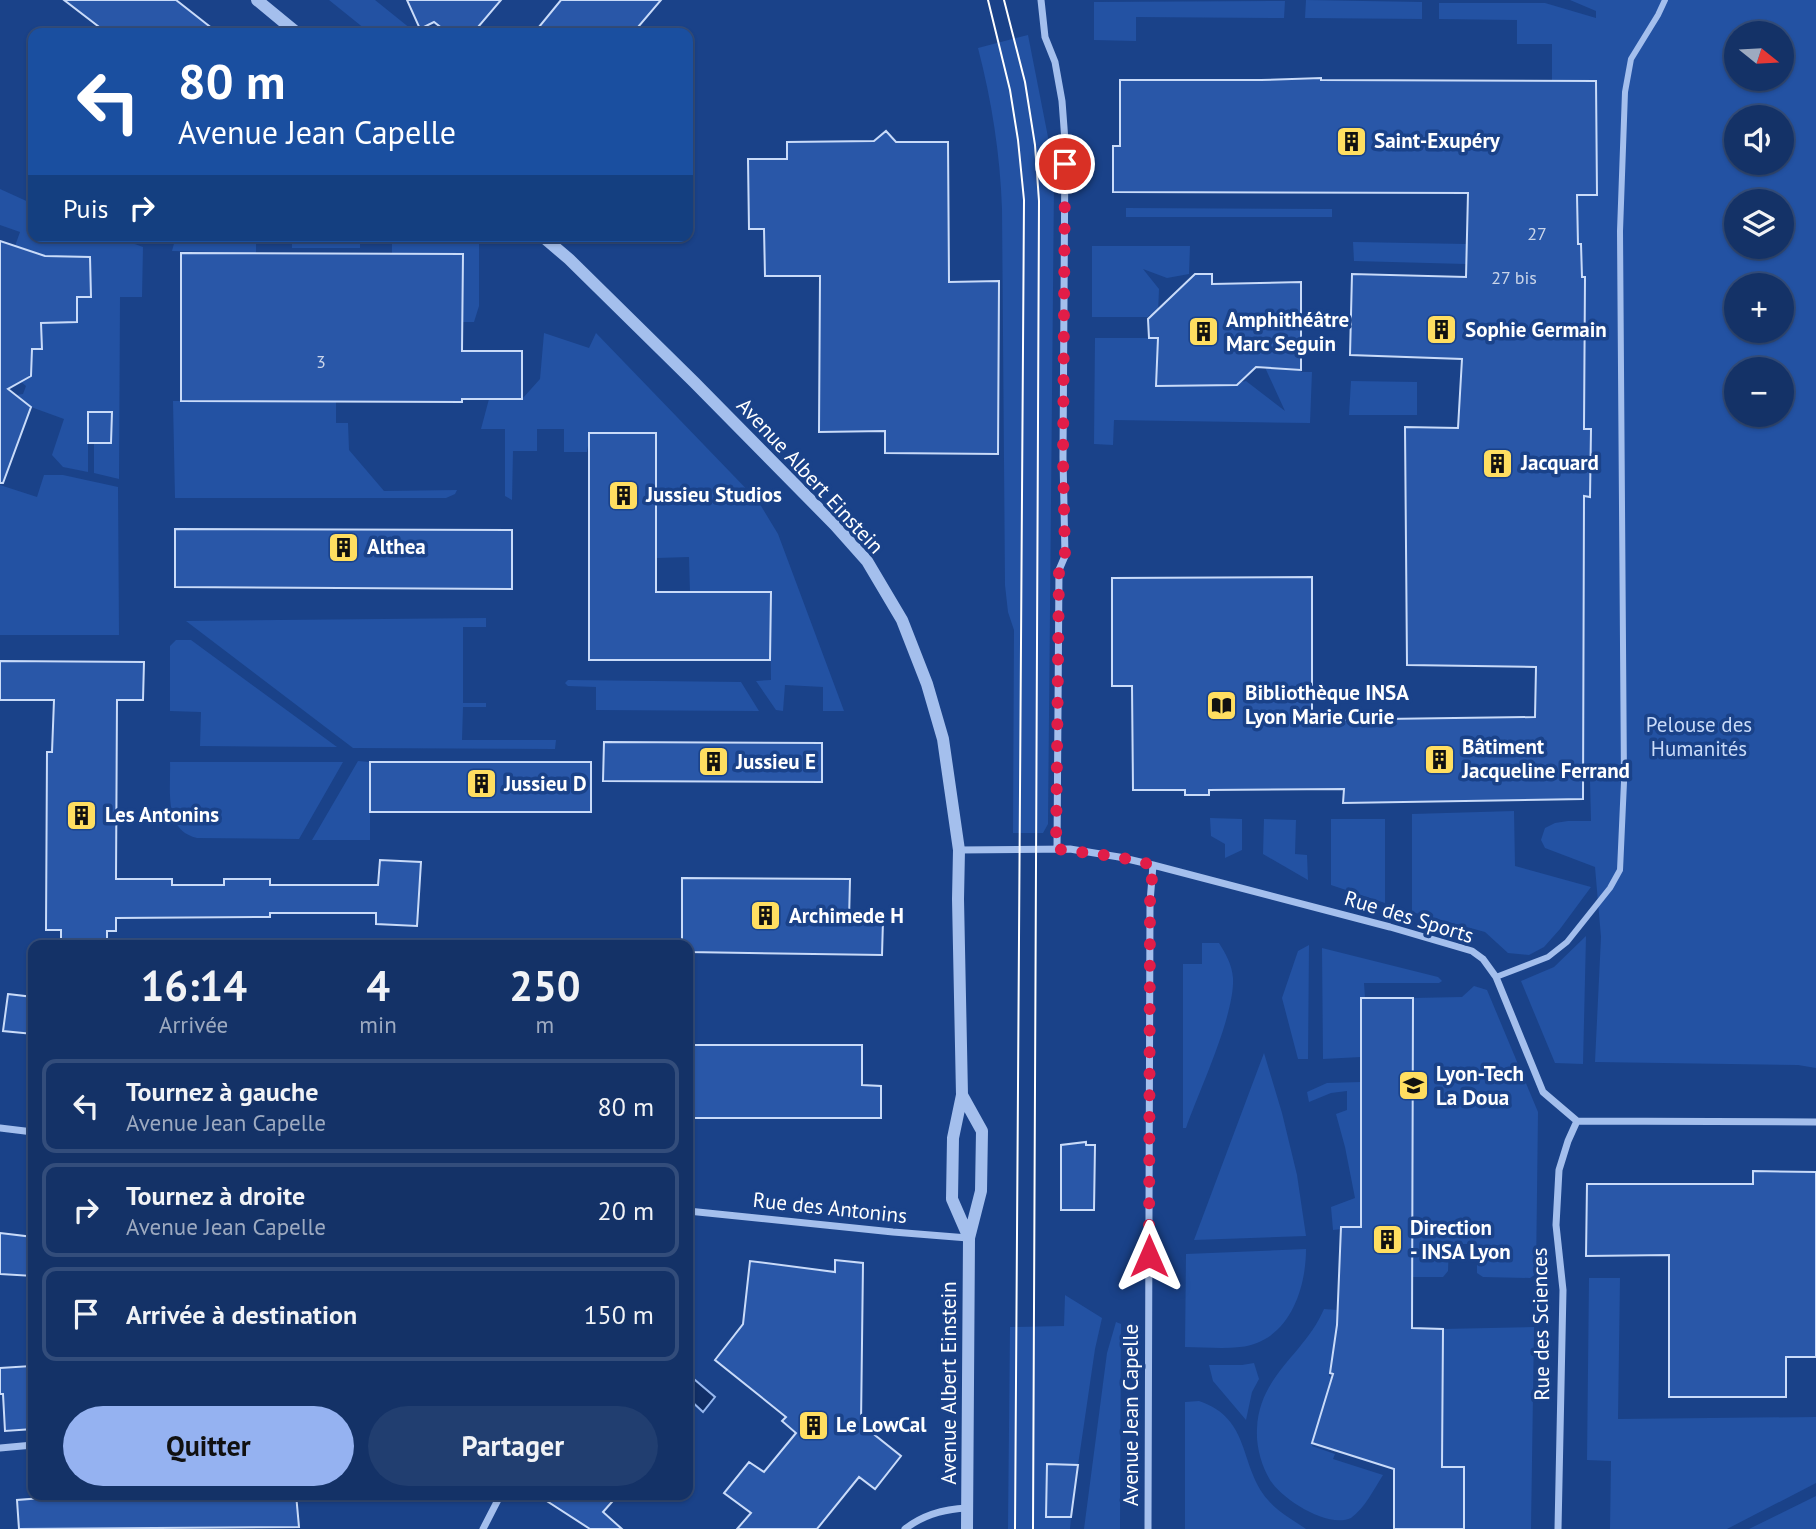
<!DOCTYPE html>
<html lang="fr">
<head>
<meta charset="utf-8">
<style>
	body { margin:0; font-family:"PT Sans",sans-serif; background:#213e70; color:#f1f3f6; height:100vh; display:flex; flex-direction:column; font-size:26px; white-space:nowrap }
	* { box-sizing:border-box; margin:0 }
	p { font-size:23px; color:#9daac0 }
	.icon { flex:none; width:38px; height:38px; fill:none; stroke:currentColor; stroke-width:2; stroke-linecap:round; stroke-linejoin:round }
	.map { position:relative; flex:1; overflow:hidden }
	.drawer { position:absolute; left:28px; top:940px; width:665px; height:560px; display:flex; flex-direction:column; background:#143267; border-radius:14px; box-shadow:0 2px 5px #0004,0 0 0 2px #334d7b }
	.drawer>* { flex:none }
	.guide { position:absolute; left:28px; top:28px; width:665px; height:214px; border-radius:14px; box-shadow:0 2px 5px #0004,0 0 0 2px #334d7b; background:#1a4fa0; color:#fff; overflow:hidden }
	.needle { width:46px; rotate:108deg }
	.controls { position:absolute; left:1724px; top:21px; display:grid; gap:14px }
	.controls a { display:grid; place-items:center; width:70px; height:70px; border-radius:50%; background:#143267; box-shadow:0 2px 5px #0004,0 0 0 2px #334d7b; font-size:35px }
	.pin { position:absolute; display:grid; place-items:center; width:60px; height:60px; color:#fff; margin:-30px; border:4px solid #fff; border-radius:50%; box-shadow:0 2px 7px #0007 }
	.me { position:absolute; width:77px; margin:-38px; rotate:0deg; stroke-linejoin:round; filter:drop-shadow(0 0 5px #0008) }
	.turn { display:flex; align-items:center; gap:24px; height:147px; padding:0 35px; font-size:32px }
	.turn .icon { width:91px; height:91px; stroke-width:2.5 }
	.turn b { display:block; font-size:49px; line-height:60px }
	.then { display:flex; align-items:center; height:66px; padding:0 35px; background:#0003; gap:14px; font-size:26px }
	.eta { display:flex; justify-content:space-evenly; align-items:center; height:119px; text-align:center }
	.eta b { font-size:42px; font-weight:600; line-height:49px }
	.primary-button { display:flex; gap:14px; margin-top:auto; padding:14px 35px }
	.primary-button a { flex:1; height:80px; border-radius:42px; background:#95b2f1; color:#111; font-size:28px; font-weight:600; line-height:80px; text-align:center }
	.primary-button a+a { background:#213e70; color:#f1f3f6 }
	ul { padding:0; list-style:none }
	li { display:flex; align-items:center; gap:21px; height:94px; margin:0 14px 10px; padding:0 21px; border:4px solid #334d7b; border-radius:14px }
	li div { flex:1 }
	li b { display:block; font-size:26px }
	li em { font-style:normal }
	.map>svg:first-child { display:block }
	.green { fill:#2352a3; fill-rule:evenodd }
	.water { fill:#112f67; stroke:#97b8ef; stroke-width:2 }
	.building { fill:#2957a8; stroke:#c9dbf9; stroke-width:2 }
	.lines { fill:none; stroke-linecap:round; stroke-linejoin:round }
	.pedestrian { stroke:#a4bfed; stroke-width:6 }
	.minor { stroke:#a4bfed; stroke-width:7 }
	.tertiary { stroke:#a4bfed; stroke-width:12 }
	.tram { stroke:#fff; stroke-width:2 }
	.route { stroke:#e11d48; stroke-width:12; stroke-dasharray:0 21.6 }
	.labels { text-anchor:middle; stroke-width:7; stroke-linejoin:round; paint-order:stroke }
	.number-label { font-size:18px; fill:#cad5e9 }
	.poi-label { font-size:21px; font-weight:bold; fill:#fff; stroke:#1a4289; text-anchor:start }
	.street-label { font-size:21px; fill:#fff; stroke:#1a4289 }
	.park-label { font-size:21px; fill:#c9dbf9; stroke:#1a4289 }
</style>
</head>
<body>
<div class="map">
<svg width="1816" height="1529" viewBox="0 0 1816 1529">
	<rect width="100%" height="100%" fill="#1a4289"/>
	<path class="green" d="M329 0H375L416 33H370Z
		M1306 0 1422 2V19L1305 18Z
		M1570 0H1816V1068L1798 1065 1595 1062 1601 937 1595 867 1545 848 1541 840 1545 828 1555 823 1568 821H1591L1590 781 1583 780 1584 497 1590 496 1591 429H1584L1582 277 1578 244 1577 195 1597 194 1595 81 1552 80V44H1517V20L1439 19V3H1545L1596 18V11ZM1736 33H1782V79H1736ZM1736 117H1782V163H1736ZM1736 201H1782V247H1736ZM1736 285H1782V331H1736ZM1736 369H1782V415H1736Z
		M1285 1 1284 18 1136 17V41L1094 40V2Z
		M1028 35 1048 137 1054 183 1048 824 1043 833H1013L1014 630 1008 612 1005 585 1002 209C1000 154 992 102 978 48Z
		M0 189 33 204V236H103L124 244 129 236H137L132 243 143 247 142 297H120L119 479 94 473V443H111V412H88V472L63 467 52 455 64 419 31 407 16 395 23 394 26 386 21 382 32 349H42L41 323 77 322V297L91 296 90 257 57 256 55 260 15 246 20 232 0 225Z
		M1126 208 1332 209V217H1126Z
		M176 236H256V253L172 251Z
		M292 236H360V248H292Z
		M392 236H474L479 241V306L474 322H462L463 254 392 253Z
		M1353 242 1467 244 1466 264 1354 261Z
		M1092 246H1190L1189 274 1167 278 1143 269 1159 289 1158 314 1149 315 1148 317H1092Z
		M544 333 589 348 596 333 758 501 778 534 844 711H823V687L785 685 783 711 776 710 756 681 771 680 770 592H690L689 557 656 558V433H590L587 452H564V429H537V451H513L512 500 505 496V429H481L489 399H522L540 379Z
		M1095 338H1158L1157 386 1237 385 1241 382 1246 381 1285 411 1263 363 1301 370V372H1312L1310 423 1114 420 1113 445 1094 444Z
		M1351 381 1417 382V415H1349Z
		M173 401 336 402V423H348L349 450 384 491 457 490 455 494 446 498H175Z
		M44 475H63L118 487 119 635H0V485L37 497Z
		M486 618V627H463V703H486V707H463L462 740H556L555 749 353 748 186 621Z
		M176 640H191L337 747 200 746 201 712 170 711V646Z
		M568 680 741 682 759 711 596 710V687L568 686 565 683Z
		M358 761 370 762V840H312Z
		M170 762H343L299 839 197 838C163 830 171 790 170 762Z
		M1514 811 1515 866 1591 887 1560 929 1544 947 1529 955 1508 953 1485 932 1412 912V814Z
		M1210 818 1242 819V850L1225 858V844L1211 836Z
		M1264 819 1296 820 1295 854 1307 855 1308 880 1263 854Z
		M1331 819H1385V903L1331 885Z
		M1586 936 1583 1064 1555 1063 1521 981 1554 967Z
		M1202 943H1219C1226 954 1232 965 1233 978 1235 1015 1199 1091 1186 1128H1183V964H1202Z
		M1309 945 1308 1059H1298L1282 998 1298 951Z
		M1322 948 1438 977 1442 981 1439 983H1364L1365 998 1361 999V1057L1323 1059Z
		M1474 986 1487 990 1538 1112 1536 1274 1530 1278 1483 1277 1477 1273V1244H1449L1448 1271 1443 1277H1413V998L1462 997Z
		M1264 1053 1282 1113 1297 1175 1306 1236 1194 1240Z
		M1361 1082V1227L1333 1230 1331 1207 1355 1198 1345 1147 1336 1114 1347 1110V1091L1331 1093 1309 1102 1307 1092 1327 1083Z
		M1306 1249C1306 1291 1288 1342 1240 1347 1222 1349 1203 1347 1185 1347L1186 1254Z
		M1589 1278H1620L1618 1419 1816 1417V1483L1727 1529H1610L1611 1461 1587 1460Z
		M1065 1295 1102 1318 1095 1349 1078 1465H1047L1046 1516 1071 1517 1070 1529H1008L1010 1327 1064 1326Z
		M1324 1309 1337 1310V1329L1329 1376 1332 1377 1321 1421 1312 1446 1335 1454 1333 1459 1383 1475C1374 1489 1365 1508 1351 1518 1328 1529 1282 1499 1270 1480 1261 1465 1256 1446 1257 1429 1259 1375 1305 1354 1324 1309Z
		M1116 1322 1121 1324 1120 1529H1084L1107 1353Z
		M1534 1327 1531 1529H1464V1467H1450L1442 1472V1329Z
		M1254 1363 1259 1379 1252 1392 1246 1420 1213 1381 1209 1365H1242Z
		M1199 1401C1252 1419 1238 1465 1268 1500 1278 1512 1293 1520 1306 1529H1185V1402Z
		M1816 1496V1529H1749Z"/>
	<path class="water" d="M688 1374 715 1397 703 1412 688 1398Z"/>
	<path class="building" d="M64 0H176L218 33H107Z
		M407 0H501L473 33H448L434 22 420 29Z
		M561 0H661L633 33H534Z
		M1321 78V80L1596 81 1597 195H1577L1578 244H1581L1582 277H1585L1584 429H1591L1590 497 1584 496 1583 799 1343 803 1344 789 1209 790V795H1185V790H1133L1132 686H1112V578L1312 577V720L1535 717 1536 667 1407 665 1405 427 1458 428 1462 359 1350 355 1352 274 1466 277 1468 193 1113 192V146H1120V80H1261Z
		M886 131 896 142H948L949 282 999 281 998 454 885 453V431L819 432 820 276H765L764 229H749L748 159H787V142L874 141Z
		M0 241 45 256 90 257 91 297H77V322L41 323 42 349H32L31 376 8 389 31 407 3 483H0Z
		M181 253 463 254 462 351H522V399H462V402L181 401Z
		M1195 274H1212V284L1301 282V370L1256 367 1237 385 1156 386 1158 338H1149L1148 319Z
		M88 412H112L111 443H88Z
		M589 433H656V592H771L770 660H589Z
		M175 529 512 530V589L175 587Z
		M0 661 144 662 143 700H117L116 879H172V885H224V879H270V885H378L380 860 421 862 417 926 376 924V913H270V917L116 918V931H107V945H64L65 942H61V930H46L47 752H52L54 700H0Z
		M604 742 822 743V782L603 781Z
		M370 762H591V812H370Z
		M682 878 850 879 849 920H883L882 955 688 952V945H682Z
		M8 994 33 997V1034L3 1031Z
		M1361 998H1413L1412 1328 1443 1329 1442 1467H1464V1529H1394V1469L1312 1443 1333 1374 1330 1373 1337 1325 1341 1227H1361Z
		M688 1045H862V1085L881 1086V1118H688Z
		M1086 1142V1145H1095L1094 1210H1061V1145Z
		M1753 1171 1816 1172V1357H1786V1397H1669V1255L1586 1256 1587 1184H1753Z
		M0 1233 33 1237V1276L0 1274Z
		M835 1260 863 1263 861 1424 901 1456 875 1489 859 1477 817 1529H737L751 1513 724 1493 749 1462 764 1472 796 1433 782 1421 786 1417 715 1360 743 1324 750 1261 835 1272Z
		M31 1366 33 1429 5 1431 3 1394H0V1368Z
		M1047 1464 1078 1465 1071 1517H1046Z
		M95 1494H296L299 1527 19 1529 17 1500Z
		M536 1494H619L603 1512 622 1529H590Z"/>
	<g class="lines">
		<path class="pedestrian" d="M1496 977 1548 957 1567 942 1610 888 1620 870 1624 782 1620 231 1625 92 1631 59 1658 15 1665 0"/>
		<path class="minor" d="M1041 0 1045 37 1055 62 1062 101 1065 141 1063 458 1065 556 1059 570 1057 849
			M959 850 1070 849 1119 857 1153 865 1150 902 1148 1529
			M1153 865 1390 927 1472 951 1483 959 1496 977 1543 1092 1577 1121 1816 1122
			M0 1128 33 1132
			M688 1211 893 1232 968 1238
			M0 1448 33 1445
			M483 1529 501 1494
			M905 1529C924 1514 944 1509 967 1508
			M1558 1529 1563 1290 1556 1225 1559 1170 1568 1141 1577 1121"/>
		<path class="tertiary" d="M257 0 297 33
			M542 236 569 259 694 382 835 525 867 561 902 620 927 684 943 739 959 850 958 899 962 1095 953 1138 952 1199 969 1238
			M962 1095 982 1131 981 1191 969 1238 967 1529"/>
		<path class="tram" d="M988 0 1010 90 1018 140 1024 200 1015 1529
			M1004 0 1025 82 1035 145 1039 201 1033 1529"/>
	</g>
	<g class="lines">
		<path class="route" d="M1065 164 1063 458 1065 556 1059 570 1056 849 1119 857 1153 865 1150 902 1149 1256"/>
	</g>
	<defs>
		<symbol id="building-square" viewBox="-11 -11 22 22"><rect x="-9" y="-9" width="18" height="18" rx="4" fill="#ffde60" stroke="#1a4289"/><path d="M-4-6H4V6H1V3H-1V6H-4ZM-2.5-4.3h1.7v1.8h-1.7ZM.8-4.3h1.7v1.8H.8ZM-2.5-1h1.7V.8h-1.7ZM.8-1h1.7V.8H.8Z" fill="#111"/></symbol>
		<symbol id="library-square" viewBox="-11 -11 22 22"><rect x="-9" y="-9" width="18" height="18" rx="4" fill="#ffde60" stroke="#1a4289"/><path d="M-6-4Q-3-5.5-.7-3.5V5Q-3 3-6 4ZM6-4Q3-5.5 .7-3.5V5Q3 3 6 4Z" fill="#111"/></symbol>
		<symbol id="university-square" viewBox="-11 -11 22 22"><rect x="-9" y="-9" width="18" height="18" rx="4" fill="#ffde60" stroke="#1a4289"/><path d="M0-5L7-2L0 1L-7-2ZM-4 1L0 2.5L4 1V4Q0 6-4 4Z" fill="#111"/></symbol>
	</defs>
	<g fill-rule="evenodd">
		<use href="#building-square" x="1334" y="124" width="35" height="35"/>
		<use href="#building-square" x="1424" y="312" width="35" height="35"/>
		<use href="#building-square" x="1186" y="314" width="35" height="35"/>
		<use href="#building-square" x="1480" y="446" width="35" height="35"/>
		<use href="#building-square" x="606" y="478" width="35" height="35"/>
		<use href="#building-square" x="326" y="530" width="35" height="35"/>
		<use href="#library-square" x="1204" y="688" width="35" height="35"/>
		<use href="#building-square" x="1422" y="742" width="35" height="35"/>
		<use href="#building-square" x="696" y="744" width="35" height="35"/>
		<use href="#building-square" x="464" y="766" width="35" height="35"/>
		<use href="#building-square" x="64" y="798" width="35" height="35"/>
		<use href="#building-square" x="748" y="898" width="35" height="35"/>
		<use href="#university-square" x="1396" y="1068" width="35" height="35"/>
		<use href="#building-square" x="1370" y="1222" width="35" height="35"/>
		<use href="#building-square" x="796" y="1408" width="35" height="35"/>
	</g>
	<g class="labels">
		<g class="number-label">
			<text x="1537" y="240">27</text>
			<text x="1514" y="284">27 bis</text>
			<text x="321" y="368">3</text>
		</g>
		<g class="poi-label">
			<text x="1374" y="148">Saint-Exupéry</text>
			<text x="1226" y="327">Amphithéâtre<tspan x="1226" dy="24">Marc Seguin</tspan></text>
			<text x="1465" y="337">Sophie Germain</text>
			<text x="1521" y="470">Jacquard</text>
			<text x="646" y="502">Jussieu Studios</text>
			<text x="367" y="554">Althea</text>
			<text x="1245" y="700">Bibliothèque INSA<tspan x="1245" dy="24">Lyon Marie Curie</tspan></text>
			<text x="1462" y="754">Bâtiment<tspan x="1462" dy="24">Jacqueline Ferrand</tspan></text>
			<text x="736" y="769">Jussieu E</text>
			<text x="504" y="791">Jussieu D</text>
			<text x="105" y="822">Les Antonins</text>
			<text x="789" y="923">Archimede H</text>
			<text x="1436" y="1081">Lyon-Tech<tspan x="1436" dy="24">La Doua</tspan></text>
			<text x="1410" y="1235">Direction<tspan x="1410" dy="24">- INSA Lyon</tspan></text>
			<text x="836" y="1432">Le LowCal</text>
		</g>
		<g class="street-label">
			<text transform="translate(810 476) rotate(47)" y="7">Avenue Albert Einstein</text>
			<text transform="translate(1409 917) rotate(17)" y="7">Rue des Sports</text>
			<text transform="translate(830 1208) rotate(6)" y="7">Rue des Antonins</text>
			<text transform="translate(1541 1324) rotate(-91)" y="7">Rue des Sciences</text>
			<text transform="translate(949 1383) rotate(-90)" y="7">Avenue Albert Einstein</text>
			<text transform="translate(1131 1415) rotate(-90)" y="7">Avenue Jean Capelle</text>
		</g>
		<g class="park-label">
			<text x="1699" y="732">Pelouse des<tspan x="1699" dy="24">Humanités</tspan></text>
		</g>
	</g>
</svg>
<div class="controls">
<a><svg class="needle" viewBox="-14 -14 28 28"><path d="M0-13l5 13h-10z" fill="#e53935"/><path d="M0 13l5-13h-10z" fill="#9daac0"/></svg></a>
<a><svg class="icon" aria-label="sound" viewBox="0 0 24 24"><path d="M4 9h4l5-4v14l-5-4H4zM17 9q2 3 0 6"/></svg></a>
<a><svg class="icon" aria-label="layers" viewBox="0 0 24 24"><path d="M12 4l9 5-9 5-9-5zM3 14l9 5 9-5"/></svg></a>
<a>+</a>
<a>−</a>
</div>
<div class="pin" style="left:1065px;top:164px;background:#d93025"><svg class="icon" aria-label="arrive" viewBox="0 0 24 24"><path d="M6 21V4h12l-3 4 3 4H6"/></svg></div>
<svg class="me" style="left:1149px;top:1256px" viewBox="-20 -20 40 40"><path d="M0-17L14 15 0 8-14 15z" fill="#e11d48" stroke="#fff" stroke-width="4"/></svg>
<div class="guide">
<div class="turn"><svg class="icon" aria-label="left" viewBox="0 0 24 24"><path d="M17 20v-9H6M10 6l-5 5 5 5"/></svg><div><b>80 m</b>Avenue Jean Capelle</div></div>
<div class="then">Puis<svg class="icon" aria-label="right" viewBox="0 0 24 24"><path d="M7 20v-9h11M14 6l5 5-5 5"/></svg></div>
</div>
<section class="drawer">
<div class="eta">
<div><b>16:14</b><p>Arrivée</p></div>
<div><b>4</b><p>min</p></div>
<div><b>250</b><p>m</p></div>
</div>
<ul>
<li><svg class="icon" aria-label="left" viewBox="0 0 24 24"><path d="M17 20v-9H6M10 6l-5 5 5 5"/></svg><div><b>Tournez à gauche</b><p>Avenue Jean Capelle</p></div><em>80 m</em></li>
<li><svg class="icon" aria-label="right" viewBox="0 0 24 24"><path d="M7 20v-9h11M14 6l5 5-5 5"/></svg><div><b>Tournez à droite</b><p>Avenue Jean Capelle</p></div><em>20 m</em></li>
<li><svg class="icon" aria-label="arrive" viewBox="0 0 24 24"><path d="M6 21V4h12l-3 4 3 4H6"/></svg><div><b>Arrivée à destination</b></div><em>150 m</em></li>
</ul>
<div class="primary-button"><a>Quitter</a><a>Partager</a></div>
</section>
</div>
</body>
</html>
